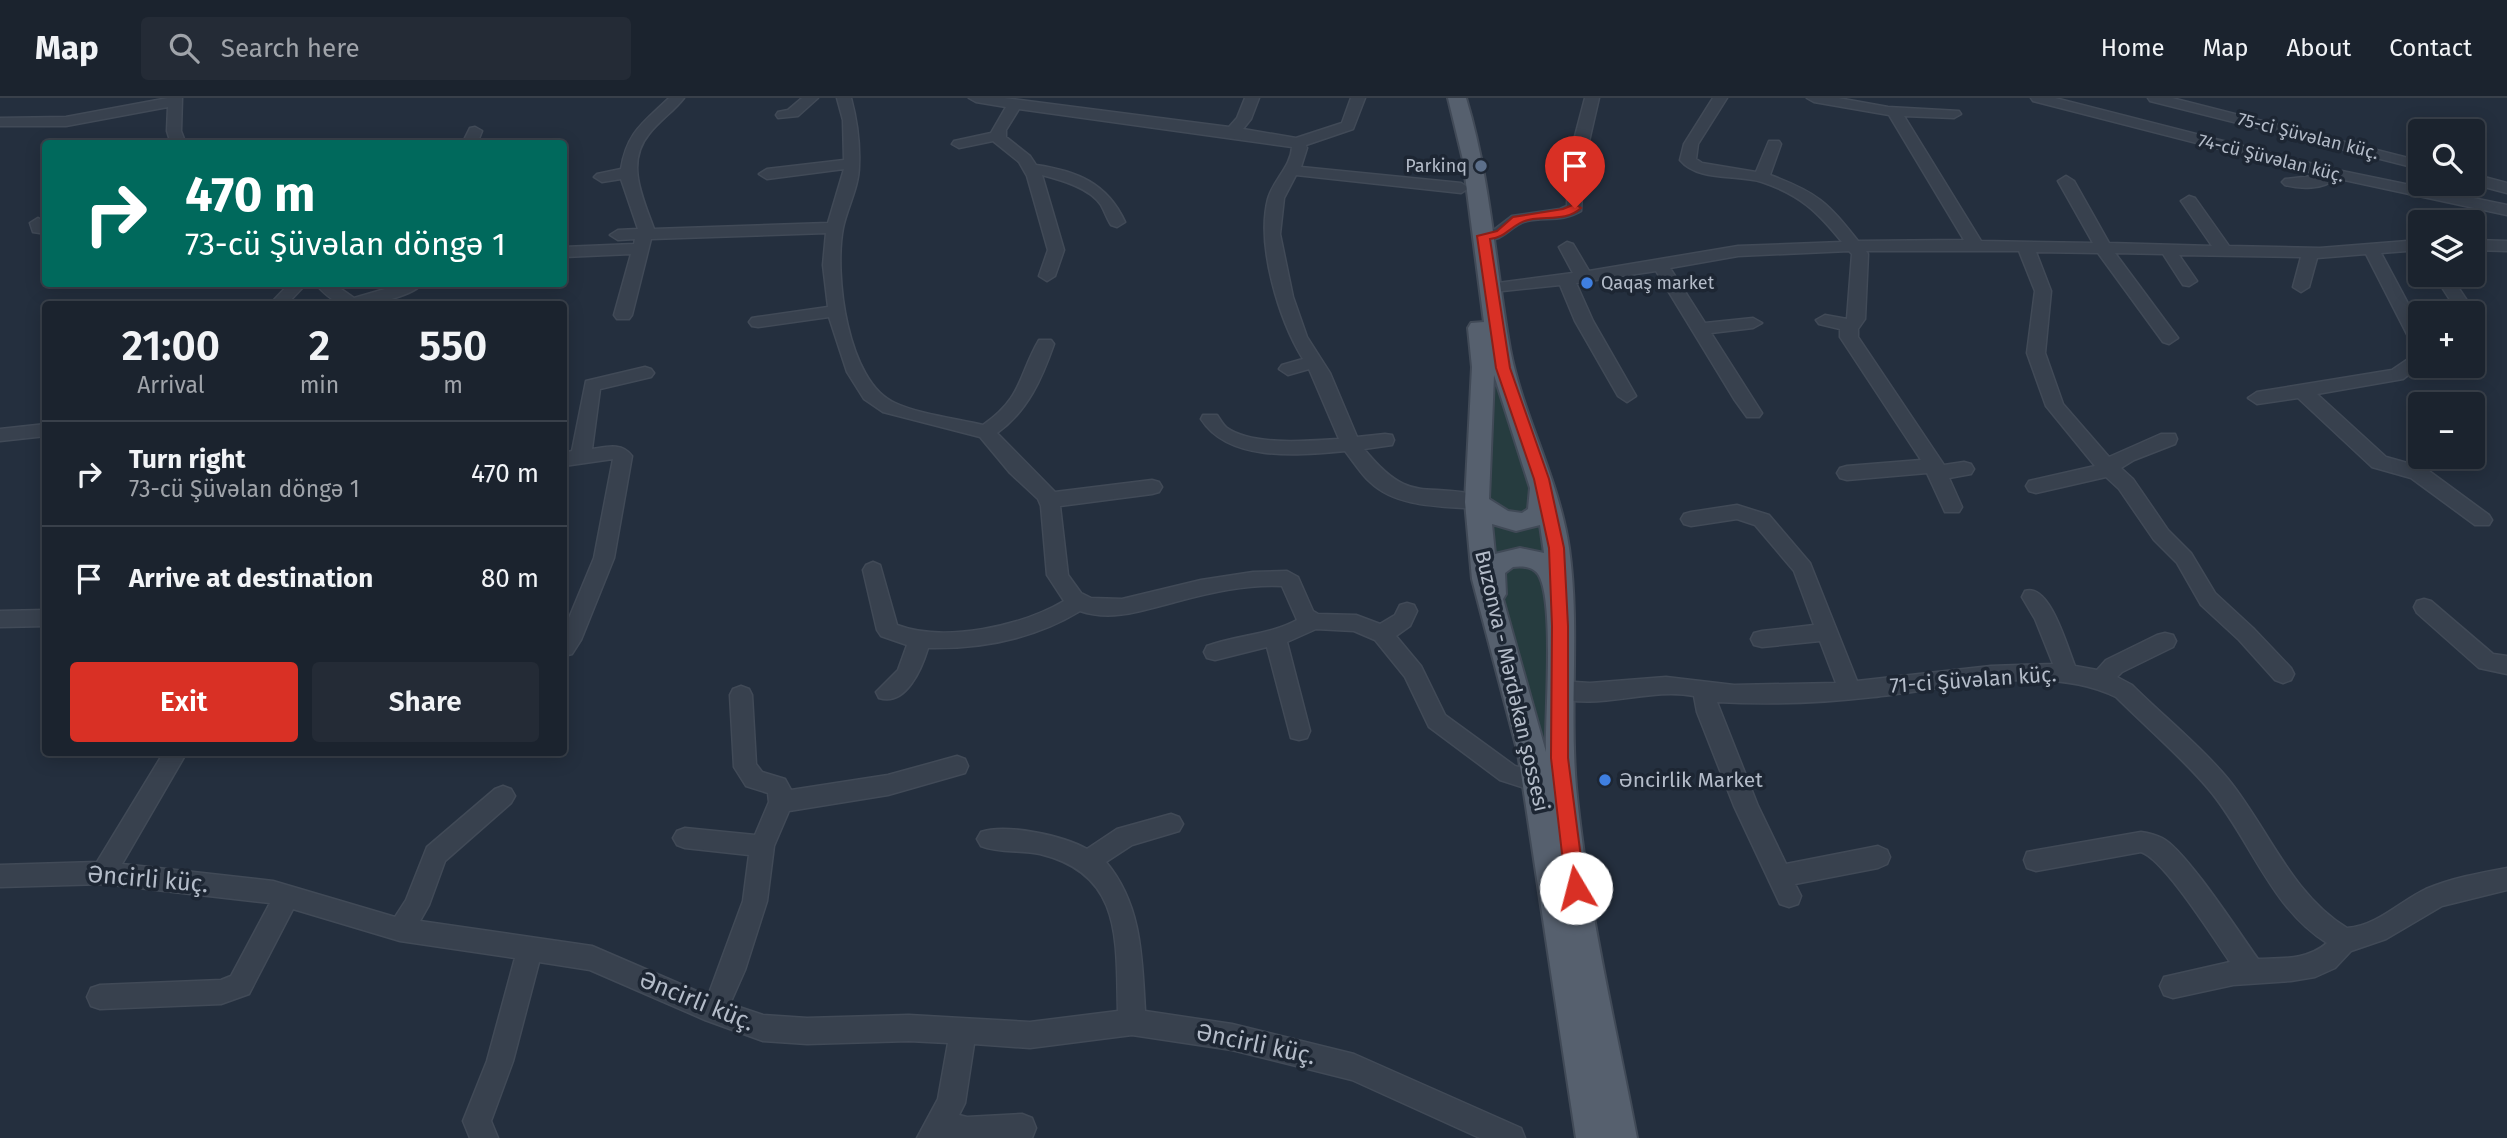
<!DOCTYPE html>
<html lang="en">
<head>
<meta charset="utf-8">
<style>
	body { margin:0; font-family:"Fira Sans",sans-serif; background:#242b36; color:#f1f3f6; height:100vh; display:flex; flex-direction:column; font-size:26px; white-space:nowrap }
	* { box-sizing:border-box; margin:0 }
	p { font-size:23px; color:#a0a4aa }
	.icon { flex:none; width:38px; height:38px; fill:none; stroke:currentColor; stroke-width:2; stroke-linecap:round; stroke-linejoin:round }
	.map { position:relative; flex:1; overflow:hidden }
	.drawer { position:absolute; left:42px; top:203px; width:525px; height:455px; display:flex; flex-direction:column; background:#1b232e; border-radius:7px; box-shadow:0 4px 18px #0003,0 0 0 2px #39404a }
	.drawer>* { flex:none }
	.hud { position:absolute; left:42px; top:42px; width:525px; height:147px; border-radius:7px; box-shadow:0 4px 18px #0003,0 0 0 2px #39404a; background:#00695c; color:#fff; overflow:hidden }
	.tools { position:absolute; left:2408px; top:21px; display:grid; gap:14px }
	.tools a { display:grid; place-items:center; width:77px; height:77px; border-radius:7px; background:#1b232e; box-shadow:0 4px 18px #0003,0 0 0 2px #39404a; font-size:35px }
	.pin { position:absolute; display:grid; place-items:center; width:60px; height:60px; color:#fff; margin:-72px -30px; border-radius:50% 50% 50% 0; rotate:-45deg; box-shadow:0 0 7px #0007 }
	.pin .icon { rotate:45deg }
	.me { position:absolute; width:77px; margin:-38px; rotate:352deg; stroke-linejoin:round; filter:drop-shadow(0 0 5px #0008) }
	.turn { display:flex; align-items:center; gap:24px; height:147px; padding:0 28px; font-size:32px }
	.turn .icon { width:91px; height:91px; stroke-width:2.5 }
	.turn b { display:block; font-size:49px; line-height:60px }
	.eta { display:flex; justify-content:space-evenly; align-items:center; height:119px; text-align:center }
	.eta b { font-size:42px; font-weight:600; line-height:49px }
	.cta { display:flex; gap:14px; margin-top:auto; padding:14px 28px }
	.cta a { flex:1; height:80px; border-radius:7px; background:#d93025; color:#fff; font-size:28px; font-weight:600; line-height:80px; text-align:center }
	.cta a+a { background:#242b36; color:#f1f3f6 }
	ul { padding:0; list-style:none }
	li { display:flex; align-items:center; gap:21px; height:105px; padding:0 28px; border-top:2px solid #39404a }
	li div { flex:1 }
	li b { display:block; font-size:26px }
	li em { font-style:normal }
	header { display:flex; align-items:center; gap:42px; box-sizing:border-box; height:98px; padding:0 35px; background:#1b232e; border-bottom:2px solid #39404a }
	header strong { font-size:33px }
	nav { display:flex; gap:38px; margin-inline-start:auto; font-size:24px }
	.search { width:490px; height:63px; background:#242b36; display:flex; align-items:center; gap:18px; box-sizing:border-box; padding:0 24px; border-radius:7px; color:#a0a4aa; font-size:26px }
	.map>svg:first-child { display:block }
	.green { fill:#263c3f }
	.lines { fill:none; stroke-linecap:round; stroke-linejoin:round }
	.minor-casing { stroke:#414a57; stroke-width:3 }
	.major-casing { stroke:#414a57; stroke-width:4 }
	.minor { fill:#38414e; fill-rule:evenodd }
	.major { fill:#56606e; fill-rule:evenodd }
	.route { fill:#d93025; stroke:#8d1f18; stroke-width:2 }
	.service-dot { fill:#5c6f8a; stroke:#1d2633; stroke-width:2.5 }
	.shop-dot { fill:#3f7fe0; stroke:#1d2633; stroke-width:2.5 }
	.labels { text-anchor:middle; stroke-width:7; stroke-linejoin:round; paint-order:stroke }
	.far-street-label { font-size:18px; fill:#b4bcc9; stroke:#1d2633 }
	.far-poi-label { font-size:18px; fill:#b4bcc9; stroke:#1d2633; text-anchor:end }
	.street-label { font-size:21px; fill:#b4bcc9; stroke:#1d2633 }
	.poi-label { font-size:21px; fill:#b4bcc9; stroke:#1d2633; text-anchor:start }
	.near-street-label { font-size:24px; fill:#b4bcc9; stroke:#1d2633 }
</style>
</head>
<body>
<header>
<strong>Map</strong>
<div class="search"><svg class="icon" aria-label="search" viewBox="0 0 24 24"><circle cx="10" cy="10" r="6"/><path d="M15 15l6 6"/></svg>Search here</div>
<nav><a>Home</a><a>Map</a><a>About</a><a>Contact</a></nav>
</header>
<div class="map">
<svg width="2507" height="1040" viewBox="0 0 2507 1040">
	<rect width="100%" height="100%" fill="#242f3e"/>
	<path class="green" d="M1493 266 1533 401 1532 410 1519 417 1493 408 1490 398Z
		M1486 419 1527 430 1544 422 1550 467 1490 465Z
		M1514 468C1533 468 1538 473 1547 488L1548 664 1501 489 1502 477Z"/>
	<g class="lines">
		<defs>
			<path id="minor" d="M168 0H182L181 33 186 46H171L167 33 168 9 66 28H0V20L66 19Z
				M669 0H684C674 13 659 23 649 36 625 65 643 100 654 131L828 125 844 71 767 81 759 76 767 71 844 62 843 22 837 0H851C857 22 860 45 859 68 859 89 847 110 843 130 834 176 847 284 895 305 918 316 958 321 983 327 1023 299 1018 278 1039 242H1051L1054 246C1042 280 1028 313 997 335L1055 394 1152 382 1159 384 1162 389 1159 394 1152 396 1060 408 1068 477 1081 495 1091 500 1122 501 1201 482 1253 474 1287 473 1298 479 1313 513 1318 516 1356 517 1380 526 1395 517 1400 507 1407 505 1414 507 1417 513 1410 528 1396 538 1421 568 1445 617 1515 668 1545 677 1549 684 1545 691 1537 694 1500 682 1429 629 1405 579 1375 542 1354 533 1316 531 1287 544 1310 633 1307 640 1299 642 1291 640 1267 549 1215 562 1207 560 1204 554 1207 548C1236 537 1270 537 1297 522L1282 488C1247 486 1209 495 1175 504 1144 512 1112 524 1080 513 1034 541 981 551 928 550 922 570 906 609 879 600L876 594 898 572 907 547 881 538 877 532 863 472 866 467 873 464 880 467 897 527C944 545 1022 528 1064 503L1047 477 1041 408 1038 401 1010 375 980 339 883 314 864 301 847 274 829 219 758 229 752 228 749 224 752 220 758 219 828 209 823 167 826 135 651 141 632 217 629 221H617L614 217 631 156 564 159V149L634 146 635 141 618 142 610 137 618 132 638 131 621 81 602 84 594 79 597 76 621 71C627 34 643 25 669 0Z
				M802 0H818L798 18 778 20 776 17 778 14 788 12Z
				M969 0H1004L1229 29 1237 20 1245 0H1259L1251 21 1243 31 1296 40 1342 25 1351 0H1365L1353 31 1306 47 1307 50 1301 69 1461 85 1469 90 1461 95 1296 77 1284 100 1280 136 1293 199 1307 239 1330 275 1357 339 1385 336 1392 337 1394 342 1392 347 1364 351C1412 410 1425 382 1484 399L1487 404 1484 409 1477 411C1442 408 1397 410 1370 384 1361 376 1353 363 1345 353 1300 357 1229 365 1201 321L1203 317H1217C1220 321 1223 327 1227 330 1253 348 1309 343 1339 341L1309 271 1288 277 1279 271 1282 267 1303 261C1279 222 1256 147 1268 101 1273 82 1291 69 1292 49L1019 11 1006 32V39L1030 58 1036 67C1077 73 1107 85 1125 124L1117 129 1111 127C1107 121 1105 114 1101 107 1090 90 1061 82 1042 77L1064 152 1055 178 1047 183 1039 178 1048 152 1027 78 1019 64 993 43 959 50 952 46 954 43 991 35 1006 9 976 4Z
				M1585 0H1599L1584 65 1581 113C1563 124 1546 119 1527 123 1508 128 1502 148 1477 141L1475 138 1477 135 1495 131 1512 118 1560 111 1567 108 1568 65Z
				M1713 0H1727L1698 46 1696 61 1702 65 1756 74 1769 43H1779L1781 46 1770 77C1818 95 1827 104 1858 143L1964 142 1889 17 1814 4 1807 0H1838L1888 9 1959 13 1961 16 1954 20 1904 18 1981 143 2093 145 2058 83 2066 78 2074 83 2109 145 2212 148 2181 103 2189 98 2195 100 2229 148 2320 150 2420 142V152L2381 155 2420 228V250L2411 244 2366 156 2317 160 2309 189 2301 194 2293 189 2301 159 2179 157 2197 183 2189 188 2183 187 2163 156 2115 155 2178 240 2169 246 2163 244 2098 155 2036 154 2051 193 2045 255 2063 306 2109 359 2161 336H2175L2177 341 2175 346 2134 362 2121 370 2133 381 2168 432 2191 455 2215 495 2253 530 2291 570 2294 576 2291 582 2283 585 2275 582 2239 542 2201 507 2177 465 2154 442 2119 391 2106 379 2036 395 2029 393 2026 388 2029 383 2095 368 2046 308 2027 255 2035 193 2019 153H1866L1868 156 1865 221 1858 231V239L1944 367 1964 364 1971 366 1974 371 1971 376 1949 380 1962 409 1959 414H1945L1927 375 1847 382 1840 380 1837 375 1840 370 1847 368 1921 362 1840 239V231L1819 226 1816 222 1825 217 1847 221 1852 156 1849 153 1738 158 1670 170 1705 225 1753 220 1762 225 1753 230 1711 235 1762 315 1759 319H1747L1734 301 1656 173 1576 185 1593 223 1636 298 1627 304 1618 298 1575 223 1560 187 1484 195 1482 191 1484 187 1490 186 1573 175 1559 149 1567 144 1573 146 1589 173 1738 148 1842 144C1817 113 1800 97 1762 84 1737 76 1698 84 1680 62L1684 46Z
				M2031 0H2055L2337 72 2507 107V117L2335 80C2325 92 2299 91 2285 87L2282 84 2285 81 2321 77 2033 3Z
				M2148 0H2172L2420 63V71L2150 3Z
				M475 29 482 33 477 46H462L470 30Z
				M2473 76 2507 85V95L2473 86Z
				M38 120 46 124V136L33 134 30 125Z
				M2473 142 2507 143V153L2473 152Z
				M2434 177H2450L2468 204 2466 208H2454Z
				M289 186H306L287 206H270Z
				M316 186H334L354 200 402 186H422C411 199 360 211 342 206 334 204 321 193 316 186Z
				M2420 253V268L2403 281 2317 296 2386 359 2425 370 2489 417 2492 422 2489 427H2475L2411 380 2372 369 2298 300 2257 306 2248 300 2257 294 2392 272Z
				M645 269 651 271 654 275 651 279 600 291 592 351C606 349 622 344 632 358L614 460 581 542 572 556 564 558V532L594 460 613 361 564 368V355L572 353 586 283Z
				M46 326V338L0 343V331Z
				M1737 407 1769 417 1810 465 1857 583 1991 568 2053 566 2035 521 2022 499 2025 493C2050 485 2067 549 2075 568L2097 572 2106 562 2157 537 2165 535 2173 537 2176 543 2173 549 2122 574 2117 579 2132 587C2162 617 2201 648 2228 681 2268 730 2291 796 2347 830 2377 828 2400 803 2426 791 2452 780 2480 775 2507 770V792L2442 808 2386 841 2351 853 2335 870 2315 879 2291 883 2233 887 2173 900 2164 897 2160 888 2164 879 2230 864C2214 841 2164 761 2141 754L2036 773 2027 770 2024 762 2027 754 2141 734C2148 735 2156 737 2162 740 2185 751 2240 836 2258 861 2284 860 2307 862 2327 845 2271 810 2251 743 2211 694 2183 660 2147 630 2116 599 2048 565 1946 591 1873 599 1821 605 1769 607 1717 604L1758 708 1786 766 1878 748 1887 752 1890 759 1887 766 1878 770 1795 786 1801 798 1798 806 1789 809 1780 806 1734 708 1697 614 1694 598C1647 589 1598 614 1551 598L1548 592 1551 586 1559 583 1590 585 1666 579 1734 587 1836 585 1820 543 1762 549 1754 547 1751 541 1754 535 1762 533 1814 527 1794 473 1755 427 1737 421 1691 428 1684 426 1681 421 1684 416 1691 414Z
				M2424 501 2431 503 2493 556 2507 558V576L2479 570 2417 515 2414 509 2417 503Z
				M46 512V528L0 529V513Z
				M741 588 749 591 752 597 756 666 762 674 785 681 791 692 888 677 957 658 965 661 968 668 965 675 888 697 789 713 774 748 767 803 745 872 730 906 763 917 807 920 909 917 1030 924 1118 913C1116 842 1123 776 1040 756 1020 752 999 755 981 748L977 741 981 734C1006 725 1064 738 1087 751L1117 731 1171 716 1179 719 1183 726 1179 733 1132 747 1106 764C1142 807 1142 860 1145 913L1232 926 1354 956 1521 1030 1525 1040H1480L1352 982 1232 952 1132 937 1030 950 974 946 965 1005 959 1017 967 1019 1022 1016 1032 1020 1036 1030 1032 1040H917L938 1001 948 945 909 943 807 946 763 943 705 922 590 872 539 864 513 963 491 1023 498 1040H470L463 1023 487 963 515 860 400 843 293 811 249 896 221 906 100 911 91 908 87 899 91 890 100 887 221 882 231 878 270 805 104 786 0 789V767L97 764 164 654H187L122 766 273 783 395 819 406 802 427 749 495 691 503 688 511 691 515 698 511 705 445 763 429 807 420 823 592 848 708 898 743 803 749 757 685 750 677 747 673 740 677 733 685 730 755 737 769 704 768 695 746 688 734 669 730 597 733 591Z"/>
			<path id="major" d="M1448 0H1466C1491 82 1495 167 1510 251 1523 319 1559 381 1569 450 1580 529 1569 609 1576 689 1587 807 1615 924 1637 1040H1576L1518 655 1472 481 1465 404 1472 269 1468 230 1471 225 1484 224 1463 62ZM1494 277 1530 390 1528 411 1522 415 1508 413 1489 401ZM1492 426 1516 433 1540 427 1544 455 1520 450 1495 456ZM1513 469C1521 468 1532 468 1538 476 1555 501 1545 617 1546 654L1503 501 1506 496 1505 475Z"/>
		</defs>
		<use href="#minor" class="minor-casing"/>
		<use href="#major" class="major-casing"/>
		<use href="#minor" class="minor"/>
		<use href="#major" class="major"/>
	</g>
	<path class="route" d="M1575 106 1581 110C1564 126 1538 115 1520 125 1507 132 1505 139 1490 141L1510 270 1549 381 1564 450 1568 528V660L1585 790 1582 796 1576 798 1569 796 1566 790 1551 660 1552 528 1549 450 1534 381 1496 270 1477 138 1497 133 1513 119 1563 111Z"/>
	<circle class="service-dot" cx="1481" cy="68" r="7"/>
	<g class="shop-dot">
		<circle cx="1587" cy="185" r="7"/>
		<circle cx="1605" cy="682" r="7"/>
	</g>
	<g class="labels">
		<g class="far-street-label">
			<text transform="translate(2308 38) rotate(14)" y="6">75-ci Şüvəlan küç.</text>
			<text transform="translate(2271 60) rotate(14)" y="6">74-cü Şüvəlan küç.</text>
		</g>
		<g class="far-poi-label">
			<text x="1467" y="74">Parkinq</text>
			<text x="1601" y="191" text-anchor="start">Qaqaş market</text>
		</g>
		<g class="street-label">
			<text transform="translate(1973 582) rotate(-4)" y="7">71-ci Şüvəlan küç.</text>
			<text transform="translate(1512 583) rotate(77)" y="7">Buzonva - Mərdəkan şossesi</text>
		</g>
		<g class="poi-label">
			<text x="1619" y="689">Əncirlik Market</text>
		</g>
		<g class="near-street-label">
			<text transform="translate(148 781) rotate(5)" y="8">Əncirli küç.</text>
			<text transform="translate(697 903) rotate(22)" y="8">Əncirli küç.</text>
			<text transform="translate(1256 946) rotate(12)" y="8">Əncirli küç.</text>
		</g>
	</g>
</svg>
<div class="tools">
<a><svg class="icon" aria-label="search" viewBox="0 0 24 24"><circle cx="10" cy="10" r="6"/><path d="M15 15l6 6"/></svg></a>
<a><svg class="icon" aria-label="layers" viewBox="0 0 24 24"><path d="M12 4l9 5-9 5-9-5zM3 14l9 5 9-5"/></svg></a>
<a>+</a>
<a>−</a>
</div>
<div class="pin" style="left:1575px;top:110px;background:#d93025"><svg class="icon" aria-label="arrive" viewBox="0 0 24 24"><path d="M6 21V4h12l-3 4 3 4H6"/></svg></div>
<svg class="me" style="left:1576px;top:790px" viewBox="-20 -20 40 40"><circle r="19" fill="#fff"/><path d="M0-13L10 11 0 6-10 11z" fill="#d93025"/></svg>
<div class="hud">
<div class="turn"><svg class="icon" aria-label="right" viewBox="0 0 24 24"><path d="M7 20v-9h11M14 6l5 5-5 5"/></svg><div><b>470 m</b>73-cü Şüvəlan döngə 1</div></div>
</div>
<section class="drawer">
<div class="eta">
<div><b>21:00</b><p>Arrival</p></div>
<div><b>2</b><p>min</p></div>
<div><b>550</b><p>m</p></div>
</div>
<ul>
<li><svg class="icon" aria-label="right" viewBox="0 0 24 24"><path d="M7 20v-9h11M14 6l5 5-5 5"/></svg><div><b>Turn right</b><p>73-cü Şüvəlan döngə 1</p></div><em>470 m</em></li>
<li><svg class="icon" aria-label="arrive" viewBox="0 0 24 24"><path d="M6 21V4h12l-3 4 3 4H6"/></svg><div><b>Arrive at destination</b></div><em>80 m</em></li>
</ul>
<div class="cta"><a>Exit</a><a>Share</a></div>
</section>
</div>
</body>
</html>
